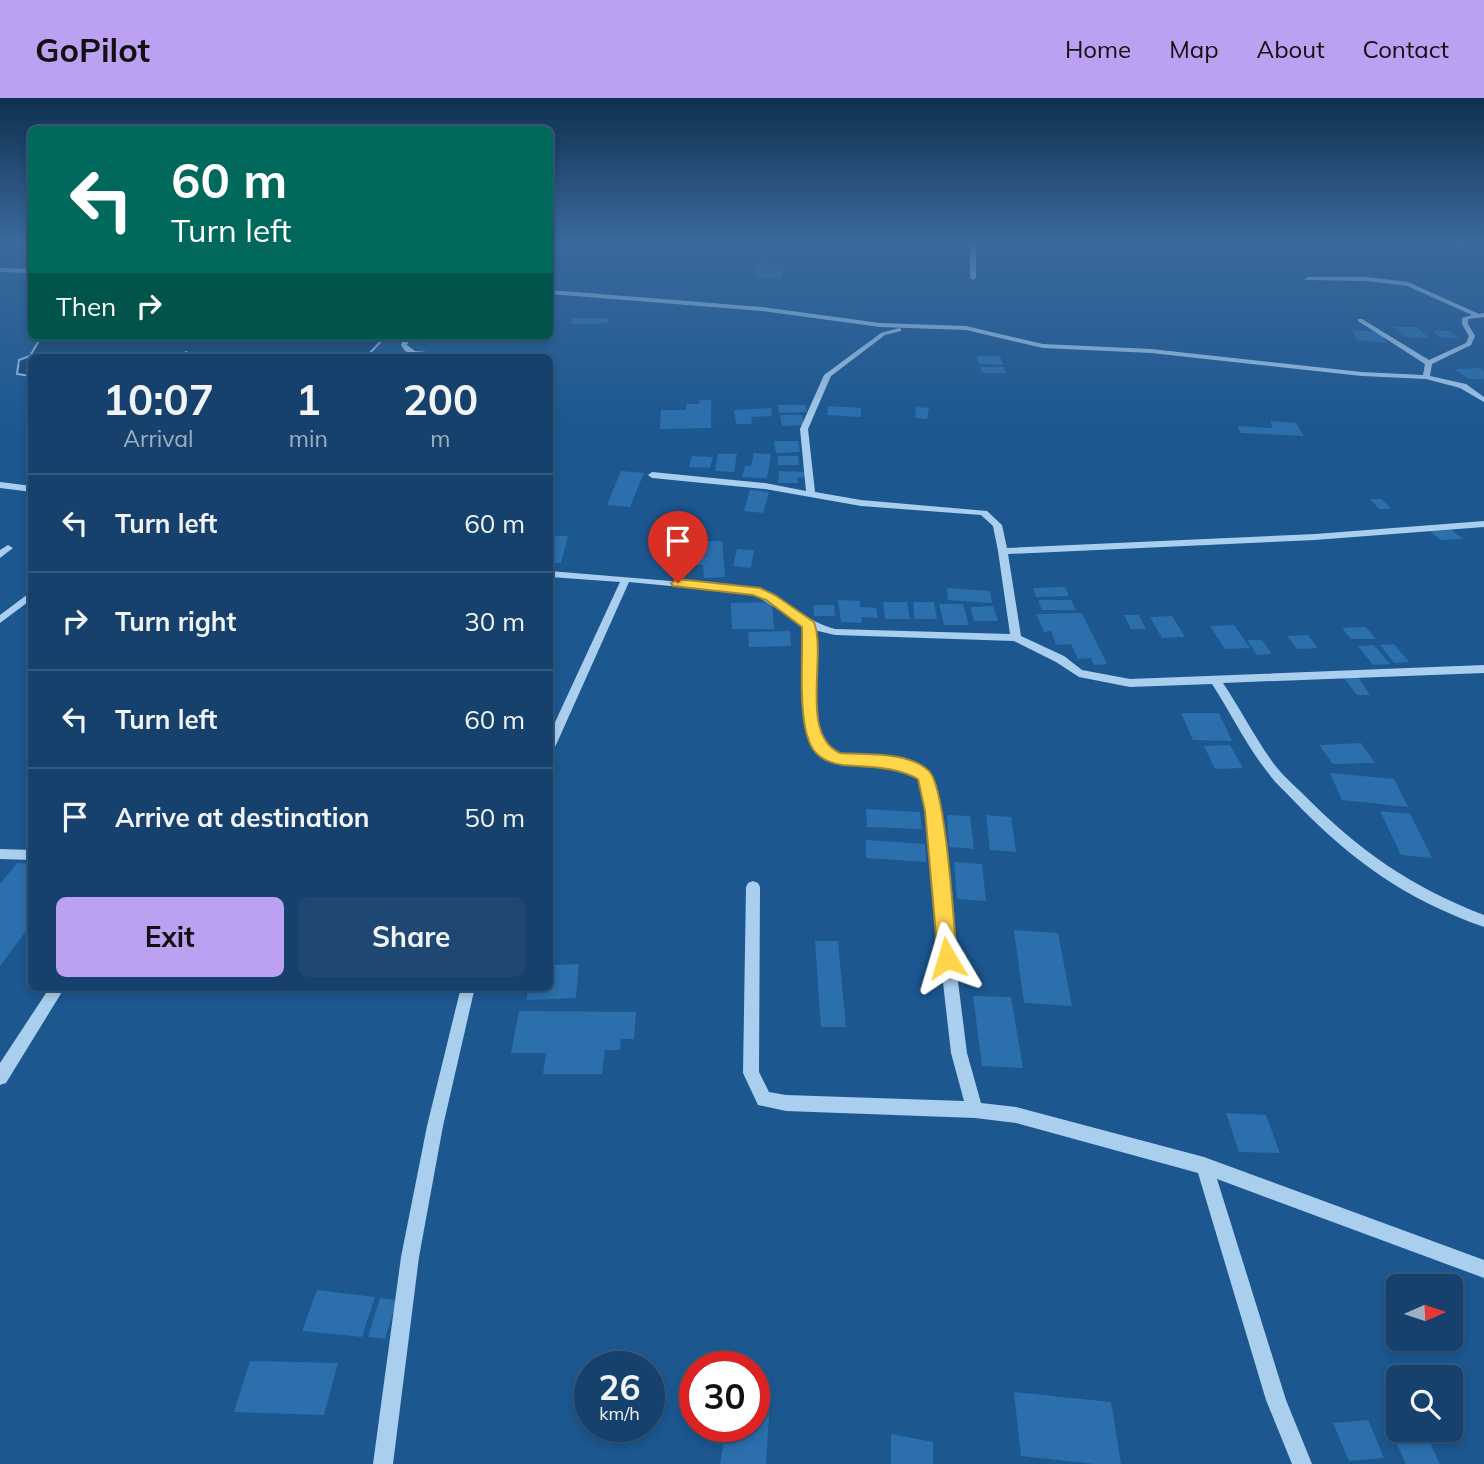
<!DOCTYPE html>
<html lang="en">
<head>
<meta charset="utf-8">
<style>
	body { margin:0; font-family:Mulish,sans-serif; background:#1e4872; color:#f1f3f6; height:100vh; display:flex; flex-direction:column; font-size:26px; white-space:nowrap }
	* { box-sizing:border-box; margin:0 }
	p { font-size:23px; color:#9dafc2 }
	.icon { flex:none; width:38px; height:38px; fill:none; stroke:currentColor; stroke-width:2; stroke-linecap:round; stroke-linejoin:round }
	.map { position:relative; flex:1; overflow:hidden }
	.drawer { position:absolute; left:28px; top:256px; width:525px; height:637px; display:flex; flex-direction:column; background:#15416c; border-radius:10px; box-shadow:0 4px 10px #0003,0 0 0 2px #345a7f }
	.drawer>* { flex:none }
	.hud { position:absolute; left:28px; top:28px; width:525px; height:214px; border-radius:10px; box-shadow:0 4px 10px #0003,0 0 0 2px #345a7f; background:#00695c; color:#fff; overflow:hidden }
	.needle { width:46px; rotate:87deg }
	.tools { position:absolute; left:1386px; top:1176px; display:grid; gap:14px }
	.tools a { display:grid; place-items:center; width:77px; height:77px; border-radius:10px; background:#15416c; box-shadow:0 4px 10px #0003,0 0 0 2px #345a7f; font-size:35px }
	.speed { position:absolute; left:574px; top:1253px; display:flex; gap:14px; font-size:35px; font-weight:700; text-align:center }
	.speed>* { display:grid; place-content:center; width:91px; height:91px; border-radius:50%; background:#15416c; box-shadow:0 4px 10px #0003,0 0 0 2px #345a7f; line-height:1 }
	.speed small { font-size:18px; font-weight:400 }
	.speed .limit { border:10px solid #d22; background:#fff; color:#111 }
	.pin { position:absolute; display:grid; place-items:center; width:60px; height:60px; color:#fff; margin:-72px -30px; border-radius:50% 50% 50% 0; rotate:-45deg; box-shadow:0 0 7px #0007 }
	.pin .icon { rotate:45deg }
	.me { position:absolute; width:77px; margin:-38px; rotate:353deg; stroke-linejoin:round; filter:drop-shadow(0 0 5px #0008) }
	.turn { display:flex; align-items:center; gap:24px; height:147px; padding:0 28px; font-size:32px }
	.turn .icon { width:91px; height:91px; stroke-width:2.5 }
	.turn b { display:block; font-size:49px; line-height:60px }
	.then { display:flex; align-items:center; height:66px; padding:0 28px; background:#0003; gap:14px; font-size:26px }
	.eta { display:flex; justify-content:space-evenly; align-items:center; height:119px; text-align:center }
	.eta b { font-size:42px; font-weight:700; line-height:49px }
	.action { display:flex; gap:14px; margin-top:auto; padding:14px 28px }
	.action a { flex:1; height:80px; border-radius:10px; background:#bca0f2; color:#111; font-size:28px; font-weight:700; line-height:80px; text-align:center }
	.action a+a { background:#1e4872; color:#f1f3f6 }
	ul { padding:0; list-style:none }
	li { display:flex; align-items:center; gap:21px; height:98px; padding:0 28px; border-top:2px solid #345a7f }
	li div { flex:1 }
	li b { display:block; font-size:26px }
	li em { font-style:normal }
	header { display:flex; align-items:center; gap:42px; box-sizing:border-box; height:98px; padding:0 35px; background:#bca0f2; color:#111 }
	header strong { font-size:33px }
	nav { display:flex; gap:38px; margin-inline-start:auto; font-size:24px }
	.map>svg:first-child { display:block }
	.water { fill:#13416e; stroke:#9dcaf0; stroke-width:2 }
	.building { fill:#2b6fad }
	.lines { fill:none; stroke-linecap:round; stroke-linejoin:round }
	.minor { fill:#aaceee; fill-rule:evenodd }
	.route { fill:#ffd54a; stroke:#a68a30; stroke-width:2 }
</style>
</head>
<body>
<header>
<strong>GoPilot</strong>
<nav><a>Home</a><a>Map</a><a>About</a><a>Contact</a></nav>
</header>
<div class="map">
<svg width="1484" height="1366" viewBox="0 0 1484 1366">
	<rect width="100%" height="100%" fill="#1c5790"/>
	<path class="water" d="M57 238H386L366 259H199L186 254 178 259H32L31 278 17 276 19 262 30 258 40 241Z"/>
	<path class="building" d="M759 164 784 168 781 181 753 179Z
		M573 220H602L609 221 608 224 600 226H571Z
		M1394 229H1417L1429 240 1406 239Z
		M1351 232 1379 234 1387 245 1358 242Z
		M1433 233H1450L1459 240H1441Z
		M976 258H1000L1003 267 979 266Z
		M980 269H1003L1006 275H983Z
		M1480 270 1484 273V281H1469L1454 271Z
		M700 302H711V330L660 331 661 312H686V306H699Z
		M778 307H806L807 314 779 315Z
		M828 308 861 310V319L827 317Z
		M916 309 929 310 927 321 915 320Z
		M771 310 772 318 751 319 752 326H736L734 312Z
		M780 317H802L804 327 782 328Z
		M1270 323 1296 325 1304 338 1241 335 1237 328 1273 330Z
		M774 343H798L800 354 776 355Z
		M754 355 771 356 767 380 742 379 745 368H751Z
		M718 356H737L734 374 715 373Z
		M692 358 713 359 710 370 689 369Z
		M778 358H798L799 367H778Z
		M621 373 644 375 630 409 607 407Z
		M779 373 808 374V380L798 379V385H778Z
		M750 392 769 394 763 415 744 413Z
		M1370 401H1382L1391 411H1379Z
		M1452 432 1463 441 1440 442 1430 433Z
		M550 438H568L561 465H550Z
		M702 443H722L725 479 704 480 703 467 686 468V450L702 449Z
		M684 448V469L666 470V449Z
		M737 451 754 452 751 470 733 468Z
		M1065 489 1069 498 1036 499 1033 490Z
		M947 490 990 493 992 505 948 502Z
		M838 502 860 503V509L876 510 878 520 861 519 862 525 841 524Z
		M1038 502H1071L1076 512H1042Z
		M772 504 774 531H732L731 505Z
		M883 504H907L910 521H885Z
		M913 504H934L937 521H915Z
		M939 506H963L969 527H944Z
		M813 507H834L835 518H814Z
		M993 508 998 523H974L970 509Z
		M1082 515 1107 566 1094 567 1091 560 1078 561 1071 546 1056 547 1051 533 1044 534 1036 516Z
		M1124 517H1139L1146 531H1131Z
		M1172 518 1185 539 1162 540 1150 519Z
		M1234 527 1250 550 1225 551 1210 528Z
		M1366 529 1376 541H1351L1342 530Z
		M790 533 791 548 749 549 748 534Z
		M1308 537 1318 550 1297 551 1287 538Z
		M1247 542H1262L1272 556 1257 557Z
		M1394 546 1409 564 1394 565 1380 547Z
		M1374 547 1390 566 1373 567 1358 548Z
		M1358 579 1370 597H1357L1344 580Z
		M1181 615H1219L1232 643 1193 642Z
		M1361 645 1375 665 1333 666 1319 647Z
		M1230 647 1243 670 1215 671 1204 648Z
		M1330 675 1394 681 1408 709 1342 702Z
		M866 711 920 714 922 731 867 729Z
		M1380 713 1410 716 1432 760 1401 757Z
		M947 717 970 718 974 751 949 749Z
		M986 717 1011 719 1016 754 990 752Z
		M866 742 925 746 926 764 866 760Z
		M954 764 982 766 986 803 957 801Z
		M17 765 32 766V825L0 868V786Z
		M1014 832 1058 835 1072 908 1024 905Z
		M815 843H838L846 929H821Z
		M579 866 576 900 527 902 528 889H550V867Z
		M973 898 1011 899 1023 970 982 968Z
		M519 913 636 914 634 941H621L620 952H605L602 976H543L546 955H511Z
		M1226 1015 1266 1017 1280 1055 1239 1054Z
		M317 1192 375 1199 362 1239 302 1233Z
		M380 1200 397 1202 385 1241 368 1239Z
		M250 1263 338 1265 324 1317 234 1314Z
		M1014 1294 1111 1304 1121 1366H1094L1021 1358Z
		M754 1300H770L766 1366H720L727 1328H754Z
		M1368 1322 1384 1360 1349 1363 1333 1325Z
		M1398 1326V1332H1424L1440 1366H1406L1388 1327Z
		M891 1336 933 1344V1366H891Z"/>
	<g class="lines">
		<path class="minor" d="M970 142H976V180L973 182 970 180Z
			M1455 142H1461L1464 149H1460Z
			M0 170 32 171V175L0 174Z
			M1307 179H1366L1408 184 1479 216 1484 215V219L1468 221V226L1475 238 1471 247 1432 266 1430 278 1466 286 1484 299V304L1460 290 1426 281 1362 278 1151 255 1043 250 966 232 880 229 762 213 550 196V192L762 209 880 225 966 228 1043 246 1151 251 1362 274 1423 277 1425 266 1358 223V221H1362L1429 262 1466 245 1469 238 1462 226V220L1472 217 1407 188 1366 183 1305 182Z
			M899 230 901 231V233L885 237 831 278 808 331 815 394 861 402 987 413 1002 427 1007 450 1315 436 1484 423V429L1315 442 1008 456 1021 538 1064 558 1082 572 1130 581 1484 567V575L1223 585C1241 612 1255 640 1274 666 1283 678 1294 687 1304 697 1358 752 1411 789 1484 817V829C1405 801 1352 763 1294 703 1286 694 1276 686 1269 676 1247 649 1231 615 1212 586L1130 589 1079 579 1056 564 1014 543 835 537 814 532 815 605 822 642 830 651 841 656 886 659 907 663 921 669 934 683 943 743 946 788 967 955 981 1005 1016 1009 1204 1059 1484 1162V1180L1217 1081 1286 1302 1312 1366H1292L1266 1302 1198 1075 1016 1025 975 1020 786 1013 758 1007 743 975 746 789 748 785 753 783 758 785 760 789 759 974 769 994 786 997 964 1003 951 955 932 788 931 743 922 685 912 675 901 671 834 663 822 658 813 647 807 634 804 605V527L753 496 629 484 556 647 554 650 550 651V635L620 484 550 479V473L755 490C784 500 805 523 835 531L1010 536 998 453 993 428 981 417 861 408 765 391 652 380 648 377 652 374 765 385 806 393 800 331 824 277 881 235Z
			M405 238H411L407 247 415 253 464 257 467 259 412 256 405 253 401 247Z
			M0 384 32 388V394L0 390Z
			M8 447 13 450 0 460V452Z
			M32 493V501L0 525V517Z
			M0 751 32 752V762L0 761Z
			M50 889H65L6 985 0 987V965Z
			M461 889H475L443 1028 419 1159 393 1366H373L401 1159 427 1028Z"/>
	</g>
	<linearGradient id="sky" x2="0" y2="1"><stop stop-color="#0f304f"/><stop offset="0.43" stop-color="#3a699c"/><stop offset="1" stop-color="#3a699c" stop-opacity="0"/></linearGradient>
	<rect width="1484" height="333" fill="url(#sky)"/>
	<path class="route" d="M678 481 760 490 775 497 814 524C827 558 799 637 840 655 866 657 909 653 929 673 946 689 954 829 957 860L954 866 947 868 941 866 938 860 925 713 918 681C895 668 868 669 843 667 828 665 814 658 809 643 798 617 803 559 802 529L766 502 753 497 673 488 671 485Z"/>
</svg>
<div class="tools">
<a><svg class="needle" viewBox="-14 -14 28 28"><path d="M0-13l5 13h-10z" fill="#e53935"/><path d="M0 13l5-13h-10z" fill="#9dafc2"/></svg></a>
<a><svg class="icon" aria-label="search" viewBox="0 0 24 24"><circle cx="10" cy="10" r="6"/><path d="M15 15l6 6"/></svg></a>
</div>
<div class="speed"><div>26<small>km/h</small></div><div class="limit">30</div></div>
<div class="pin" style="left:678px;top:485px;background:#d93025"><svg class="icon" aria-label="arrive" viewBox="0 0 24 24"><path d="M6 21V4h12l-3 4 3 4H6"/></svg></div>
<svg class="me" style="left:947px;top:860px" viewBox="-20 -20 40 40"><path d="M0-17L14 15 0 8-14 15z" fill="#ffd54a" stroke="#fff" stroke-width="4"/></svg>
<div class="hud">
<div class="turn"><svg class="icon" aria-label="left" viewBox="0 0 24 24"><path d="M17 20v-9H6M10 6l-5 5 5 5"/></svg><div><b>60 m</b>Turn left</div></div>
<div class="then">Then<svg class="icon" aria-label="right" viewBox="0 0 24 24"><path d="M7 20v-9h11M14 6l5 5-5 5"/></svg></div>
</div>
<section class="drawer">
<div class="eta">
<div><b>10:07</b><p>Arrival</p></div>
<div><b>1</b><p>min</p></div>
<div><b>200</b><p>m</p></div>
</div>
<ul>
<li><svg class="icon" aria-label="left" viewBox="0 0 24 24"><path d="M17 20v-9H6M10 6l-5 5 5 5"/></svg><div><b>Turn left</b></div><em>60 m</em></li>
<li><svg class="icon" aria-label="right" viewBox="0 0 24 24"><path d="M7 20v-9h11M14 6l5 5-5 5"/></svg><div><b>Turn right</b></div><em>30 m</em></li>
<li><svg class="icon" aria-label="left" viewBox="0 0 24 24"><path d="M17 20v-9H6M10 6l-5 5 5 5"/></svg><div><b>Turn left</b></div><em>60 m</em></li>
<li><svg class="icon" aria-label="arrive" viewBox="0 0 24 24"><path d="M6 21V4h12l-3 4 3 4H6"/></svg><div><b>Arrive at destination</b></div><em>50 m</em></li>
</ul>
<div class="action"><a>Exit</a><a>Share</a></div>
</section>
</div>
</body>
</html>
